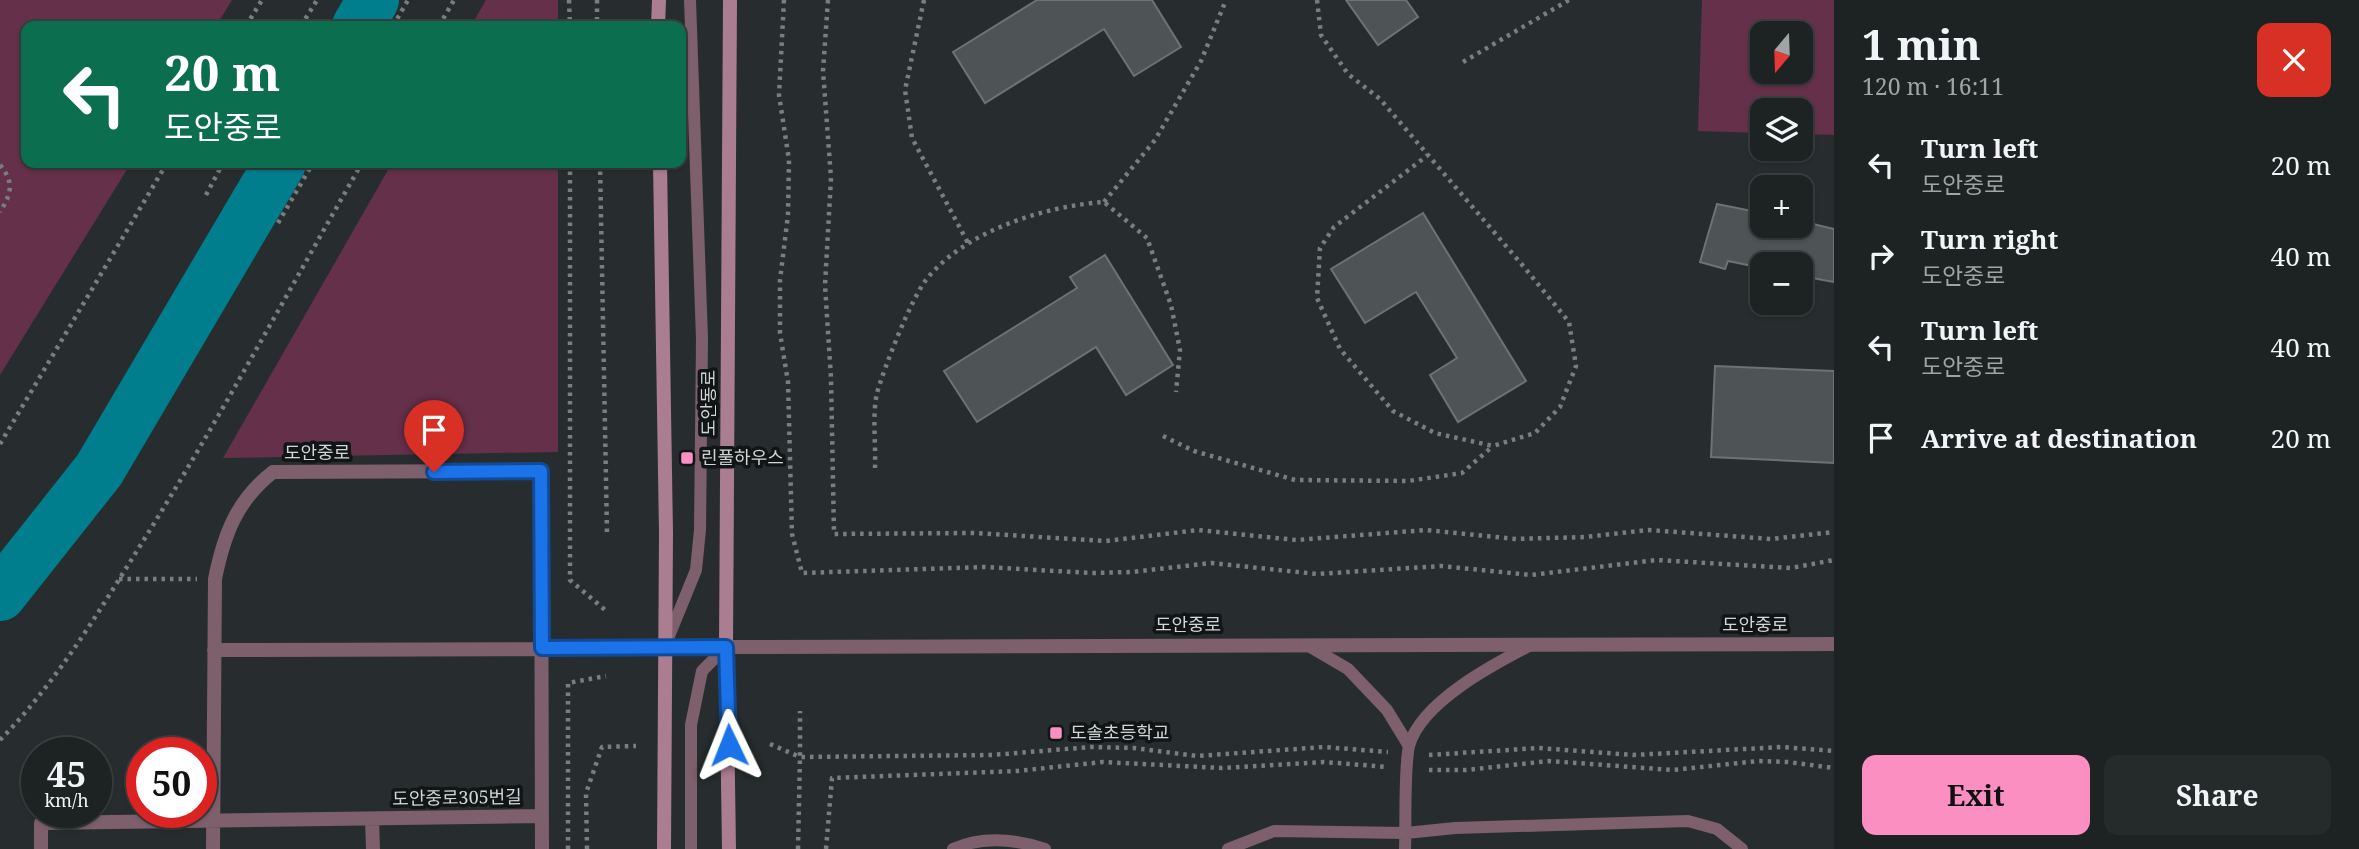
<!DOCTYPE html>
<html lang="en">
<head>
<meta charset="utf-8">
<style>
	body { margin:0; font-family:"Noto Serif","Noto Sans KR",serif; background:#252a2a; color:#f1f3f6; height:100vh; display:flex; flex-direction:column; font-size:26px; white-space:nowrap }
	* { box-sizing:border-box; margin:0 }
	p { font-size:23px; color:#a0a4a5 }
	.icon { flex:none; width:38px; height:38px; fill:none; stroke:currentColor; stroke-width:2; stroke-linecap:round; stroke-linejoin:round }
	.map { position:relative; flex:1; overflow:hidden }
	.sheet { display:flex; flex-direction:column; background:#1d2222; width:525px }
	.sheet>* { flex:none }
	.hud { position:absolute; left:21px; top:21px; width:665px; height:147px; border-radius:14px; box-shadow:0 2px 5px #0004,0 0 0 2px #3b3f40; background:#0b6e4f; color:#fff; overflow:hidden }
	.needle { width:46px; rotate:199deg }
	.buttons { position:absolute; left:1750px; top:21px; display:grid; gap:14px }
	.buttons a { display:grid; place-items:center; width:63px; height:63px; border-radius:14px; background:#1d2222; box-shadow:0 2px 5px #0004,0 0 0 2px #3b3f40; font-size:35px }
	.speed { position:absolute; left:21px; top:737px; display:flex; gap:14px; font-size:35px; font-weight:700; text-align:center }
	.speed>* { display:grid; place-content:center; width:91px; height:91px; border-radius:50%; background:#1d2222; box-shadow:0 2px 5px #0004,0 0 0 2px #3b3f40; line-height:1 }
	.speed small { font-size:18px; font-weight:400 }
	.speed .limit { border:10px solid #d22; background:#fff; color:#111 }
	.pin { position:absolute; display:grid; place-items:center; width:60px; height:60px; color:#fff; margin:-72px -30px; border-radius:50% 50% 50% 0; rotate:-45deg; box-shadow:0 0 7px #0007 }
	.pin .icon { rotate:45deg }
	.me { position:absolute; width:77px; margin:-38px; rotate:358deg; stroke-linejoin:round; filter:drop-shadow(0 0 5px #0008) }
	.turn { display:flex; align-items:center; gap:24px; height:147px; padding:0 28px; font-size:32px }
	.turn .icon { width:91px; height:91px; stroke-width:2.5 }
	.turn b { display:block; font-size:49px; line-height:60px }
	.round { display:grid; place-items:center; flex:none; width:74px; height:74px; border-radius:14px; background:#252a2a }
	.summary { display:flex; align-items:center; justify-content:space-between; height:119px; padding:0 28px }
	h1 { font-size:42px; font-weight:700; line-height:52px }
	.primary-button { display:flex; gap:14px; margin-top:auto; padding:14px 28px }
	.primary-button a { flex:1; height:80px; border-radius:14px; background:#fc8fc2; color:#111; font-size:28px; font-weight:700; line-height:80px; text-align:center }
	.primary-button a+a { background:#252a2a; color:#f1f3f6 }
	ul { padding:0; list-style:none }
	li { display:flex; align-items:center; gap:21px; height:91px; padding:0 28px }
	li div { flex:1 }
	li b { display:block; font-size:26px }
	li em { font-style:normal }
	main { display:flex; flex:1; min-height:0 }
	.map>svg:first-child { display:block }
	.green { fill:#653049; fill-rule:evenodd }
	.lines { fill:none; stroke-linecap:round; stroke-linejoin:round }
	.river { stroke:#017e8d; stroke-width:52 }
	.building { fill:#4e5456; stroke:#6c7374; stroke-width:2 }
	.path { stroke:#797e7f; stroke-width:4.5; stroke-dasharray:3.5 5; stroke-linecap:butt }
	.service { stroke:#7d606c; stroke-width:12 }
	.minor { stroke:#7d606c; stroke-width:14 }
	.tertiary { stroke:#7d606c; stroke-width:14 }
	.secondary { stroke:#ab7d91; stroke-width:14 }
	.route-casing { stroke:#114b97; stroke-width:18 }
	.route { stroke:#1a73e8; stroke-width:12 }
	.poi-dot { fill:#fc8fc2; stroke:#121515; stroke-width:2.5 }
	.labels { text-anchor:middle; stroke-width:7; stroke-linejoin:round; paint-order:stroke }
	.street-label { font-size:18px; fill:#d1d5d6; stroke:#121515 }
	.poi-label { font-size:18px; fill:#d1d5d6; stroke:#121515; text-anchor:start }
</style>
</head>
<body>
<main>
<div class="map">
<svg width="1834" height="849" viewBox="0 0 1834 849">
	<rect width="100%" height="100%" fill="#272d2e"/>
	<path class="green" d="M0 0H232L216 26H26V163H131L0 375Z
		M486 0H558V26H471Z
		M1702 0H1834V135L1801 134V110H1762V133L1698 131ZM1762 33H1801V72H1762Z
		M392 163H558V452L223 458Z"/>
	<g class="lines">
		<path class="river" d="M358 26 373 0
			M0 595 99 470 280 163"/>
	</g>
	<path class="building" d="M1037 0H1152L1181 47 1134 76 1104 29 985 103 953 52Z
		M1346 0H1406L1418 17 1378 45Z
		M1717 204 1762 213V226H1801V221L1834 229V282L1801 276V264H1762V268L1728 261 1725 269 1700 262Z
		M1423 213 1526 381 1458 422 1430 375 1457 358 1416 292 1365 323 1331 269Z
		M1105 255 1173 365 1126 395 1096 347 977 422 944 371 1077 288 1070 277Z
		M1715 366 1834 371V463L1711 457Z"/>
	<g class="lines">
		<path class="path" d="M569 0 570 26
			M597 0V26
			M784 0 779 95 789 160 788 215 780 280V333L788 382 792 534 802 573 985 567 1091 573 1132 572 1211 563 1317 574 1441 566 1531 575 1657 560 1791 568 1834 560
			M828 0 823 71 831 178 825 285 831 378 834 534 974 533 1106 541 1198 530 1296 540 1426 530 1516 539 1585 537 1648 530 1771 539 1834 532
			M924 0 905 90 912 138 968 243
			M1317 0 1321 35 1348 74 1380 99 1524 267 1569 322 1576 366 1560 407 1535 433 1493 446 1435 433 1393 411 1340 349 1317 298 1320 248 1334 227 1428 155
			M246 26 262 0
			M301 26 317 0
			M393 26 408 0
			M439 26 454 0
			M1463 62 1569 0
			M570 163V580L605 610
			M600 163 607 533
			M0 165C15 183 11 194 0 212
			M206 195 223 163
			M1104 202 1155 140 1201 61 1226 0
			M278 223 313 163
			M1163 436 1194 451 1295 480 1408 481 1462 473 1493 446
			M0 444 167 163
			M875 468C876 445 872 415 877 393 884 368 911 299 926 280 964 231 1045 206 1104 202L1147 238 1171 305 1180 350 1176 392
			M119 579H197
			M0 740C58 681 101 608 145 538 221 416 290 288 362 163
			M770 744 800 757V711
			M1429 755 1539 748 1633 755 1782 747 1834 751
			M1429 770H1466L1549 761 1673 770 1758 761 1788 762 1834 768
			M568 849V683L606 676
			M587 849 586 793 602 747 636 746
			M798 849 800 757 992 755 1091 747 1134 748 1197 756 1324 747 1388 752
			M826 849 832 778 1017 771 1103 762 1222 768 1324 762 1388 767"/>
		<path class="service" d="M667 641 696 570 700 530 702 339 690 0
			M1307 645 1348 669 1387 710 1409 746
			M691 849V725L702 671 726 647
			M953 849C982 836 1015 839 1045 849
			M1228 849 1274 831 1406 833 1455 828 1688 821 1717 829 1742 849
			M1405 849C1406 823 1404 769 1409 746 1421 702 1494 664 1531 645"/>
		<path class="minor" d="M214 650 664 649
			M372 819 373 849
			M41 849V823L542 816
			M213 849 215 579C224 534 237 500 273 472L541 471 542 849"/>
		<path class="tertiary" d="M726 647 1834 644"/>
		<path class="secondary" d="M658 26 659 0
			M660 163 666 533 664 849
			M664 649 726 647
			M729 849 726 647 730 0"/>
	</g>
	<g class="lines">
		<defs>
			<path id="route" d="M434 472 541 471 542 648 726 647 729 745"/>
		</defs>
		<use href="#route" class="route-casing"/>
		<use href="#route" class="route"/>
	</g>
	<g class="poi-dot">
		<rect x="680" y="451" width="14" height="14" rx="3.5"/>
		<rect x="1049" y="726" width="14" height="14" rx="3.5"/>
	</g>
	<g class="labels">
		<g class="street-label">
			<text transform="translate(709 403) rotate(-90)" y="6">도안동로</text>
			<text x="317" y="459">도안중로</text>
			<text x="1188" y="631">도안중로</text>
			<text x="1755" y="631">도안중로</text>
			<text transform="translate(457 798) rotate(-1)" y="6">도안중로305번길</text>
		</g>
		<g class="poi-label">
			<text x="701" y="464">린풀하우스</text>
			<text x="1070" y="739">도솔초등학교</text>
		</g>
	</g>
</svg>
<div class="buttons">
<a><svg class="needle" viewBox="-14 -14 28 28"><path d="M0-13l5 13h-10z" fill="#e53935"/><path d="M0 13l5-13h-10z" fill="#a0a4a5"/></svg></a>
<a><svg class="icon" aria-label="layers" viewBox="0 0 24 24"><path d="M12 4l9 5-9 5-9-5zM3 14l9 5 9-5"/></svg></a>
<a>+</a>
<a>−</a>
</div>
<div class="speed"><div>45<small>km/h</small></div><div class="limit">50</div></div>
<div class="pin" style="left:434px;top:472px;background:#d93025"><svg class="icon" aria-label="arrive" viewBox="0 0 24 24"><path d="M6 21V4h12l-3 4 3 4H6"/></svg></div>
<svg class="me" style="left:729px;top:745px" viewBox="-20 -20 40 40"><path d="M0-17L14 15 0 8-14 15z" fill="#1a73e8" stroke="#fff" stroke-width="4"/></svg>
<div class="hud">
<div class="turn"><svg class="icon" aria-label="left" viewBox="0 0 24 24"><path d="M17 20v-9H6M10 6l-5 5 5 5"/></svg><div><b>20 m</b>도안중로</div></div>
</div>
</div>
<section class="sheet">
<div class="summary"><div><h1>1 min</h1><p>120 m · 16:11</p></div><a class="round" style="background:#d93025;color:#fff"><svg class="icon" aria-label="close" viewBox="0 0 24 24"><path d="M6 6l12 12M18 6L6 18"/></svg></a></div>
<ul>
<li><svg class="icon" aria-label="left" viewBox="0 0 24 24"><path d="M17 20v-9H6M10 6l-5 5 5 5"/></svg><div><b>Turn left</b><p>도안중로</p></div><em>20 m</em></li>
<li><svg class="icon" aria-label="right" viewBox="0 0 24 24"><path d="M7 20v-9h11M14 6l5 5-5 5"/></svg><div><b>Turn right</b><p>도안중로</p></div><em>40 m</em></li>
<li><svg class="icon" aria-label="left" viewBox="0 0 24 24"><path d="M17 20v-9H6M10 6l-5 5 5 5"/></svg><div><b>Turn left</b><p>도안중로</p></div><em>40 m</em></li>
<li><svg class="icon" aria-label="arrive" viewBox="0 0 24 24"><path d="M6 21V4h12l-3 4 3 4H6"/></svg><div><b>Arrive at destination</b></div><em>20 m</em></li>
</ul>
<div class="primary-button"><a>Exit</a><a>Share</a></div>
</section>
</main>
</body>
</html>
